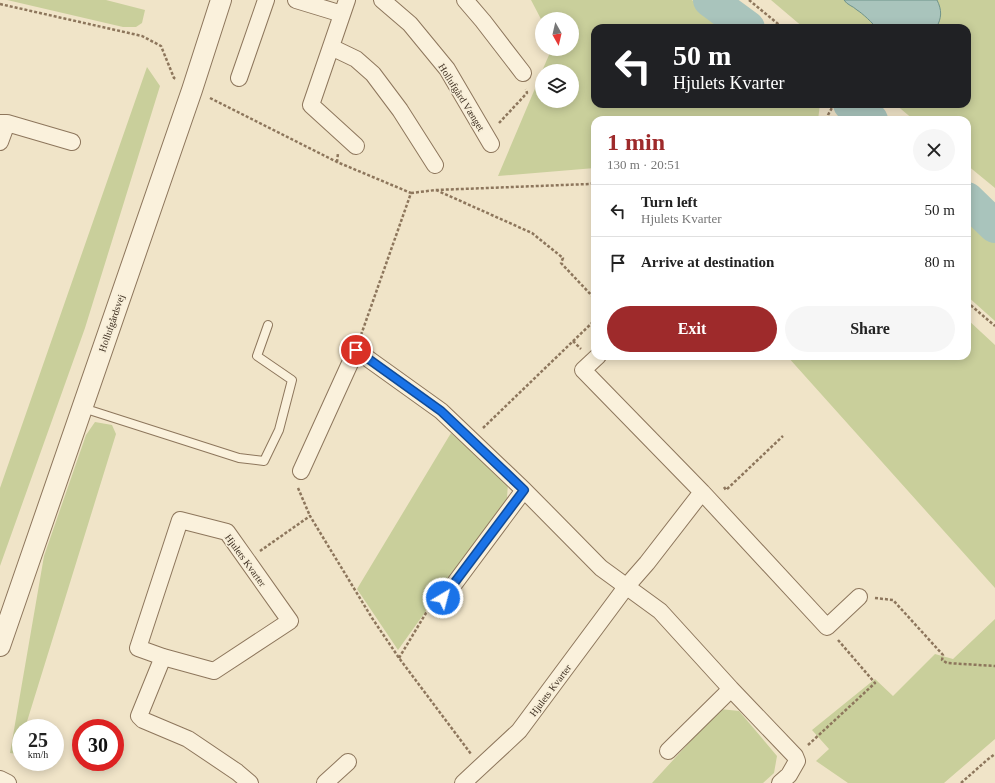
<!DOCTYPE html>
<html lang="en">
<head>
<meta charset="utf-8">
<style>
	body { margin:0; font-family:Georgia,serif; background:#f6f6f6; color:#222; height:100vh; display:flex; flex-direction:column; font-size:15px; white-space:nowrap }
	* { box-sizing:border-box; margin:0 }
	p { font-size:13px; color:#767676 }
	.icon { flex:none; width:22px; height:22px; fill:none; stroke:currentColor; stroke-width:2; stroke-linecap:round; stroke-linejoin:round }
	.map { position:relative; flex:1; overflow:hidden }
	.drawer { position:absolute; left:591px; top:116px; width:380px; height:244px; display:flex; flex-direction:column; background:#fff; border-radius:12px; box-shadow:0 2px 10px #0003 }
	.drawer>* { flex:none }
	.banner { position:absolute; left:591px; top:24px; width:380px; height:84px; border-radius:12px; box-shadow:0 2px 10px #0003; background:#202124; color:#fff; overflow:hidden }
	.needle { width:26px; rotate:172deg }
	.tools { position:absolute; left:535px; top:12px; display:grid; gap:8px }
	.tools a { display:grid; place-items:center; width:44px; height:44px; border-radius:50%; background:#fff; box-shadow:0 2px 10px #0003; font-size:20px }
	.speed { position:absolute; left:12px; top:719px; display:flex; gap:8px; font-size:20px; font-weight:700; text-align:center }
	.speed>* { display:grid; place-content:center; width:52px; height:52px; border-radius:50%; background:#fff; box-shadow:0 2px 10px #0003; line-height:1 }
	.speed small { font-size:10px; font-weight:400 }
	.speed .limit { border:6px solid #d22; background:#fff; color:#111 }
	.pin { position:absolute; display:grid; place-items:center; width:34px; height:34px; color:#fff; margin:-17px; border:2px solid #fff; border-radius:50%; box-shadow:0 1px 4px #0007 }
	.me { position:absolute; width:44px; margin:-22px; rotate:37deg; stroke-linejoin:round; filter:drop-shadow(0 0 3px #0008) }
	.turn { display:flex; align-items:center; gap:14px; height:84px; padding:0 16px; font-size:18px }
	.turn .icon { width:52px; height:52px; stroke-width:2.5 }
	.turn b { display:block; font-size:28px; line-height:34px }
	.round { display:grid; place-items:center; flex:none; width:42px; height:42px; border-radius:21px; background:#f6f6f6 }
	.head { display:flex; align-items:center; justify-content:space-between; height:68px; padding:0 16px }
	h1 { font-size:24px; font-weight:700; line-height:30px; color:#9e2a2b }
	.action { display:flex; gap:8px; margin-top:auto; padding:8px 16px }
	.action a { flex:1; height:46px; border-radius:24px; background:#9e2a2b; color:#fff; font-size:16px; font-weight:700; line-height:46px; text-align:center }
	.action a+a { background:#f6f6f6; color:#222 }
	ul { padding:0; list-style:none }
	li { display:flex; align-items:center; gap:12px; height:52px; padding:0 16px; border-top:1px solid #e0e0e0 }
	li div { flex:1 }
	li b { display:block; font-size:15px }
	li em { font-style:normal }
	.map>svg:first-child { display:block }
	.green { fill:#c9cf9b }
	.water { fill:#a9c4bc; stroke:#6f938a }
	.lines { fill:none; stroke-linecap:round; stroke-linejoin:round }
	.river { stroke:#a9c4bc; stroke-width:34 }
	.service-casing { stroke:#8d765c; stroke-width:10 }
	.minor-casing { stroke:#8d765c; stroke-width:18 }
	.tertiary-casing { stroke:#8d765c; stroke-width:22 }
	.path { stroke:#8d765c; stroke-width:2.5; stroke-dasharray:3 2; stroke-linecap:butt }
	.service { stroke:#faf1dc; stroke-width:8 }
	.minor { stroke:#faf1dc; stroke-width:16 }
	.tertiary { stroke:#faf1dc; stroke-width:20 }
	.route-casing { stroke:#114b97; stroke-width:10 }
	.route { stroke:#1a73e8; stroke-width:7 }
	.labels { text-anchor:middle; stroke-width:3; stroke-linejoin:round; paint-order:stroke }
	.street-label { font-size:10px; fill:#3d2e20; stroke:#f7eed8 }
</style>
</head>
<body>
<div class="map">
<svg width="995" height="783" viewBox="0 0 995 783">
	<rect width="100%" height="100%" fill="#f0e4c8"/>
	<path class="green" d="M7 0H106L145 10 142 23 136 27H123Z
		M531 0H692L724 28H595V104H820L818 120H595V168L498 176 542 72V101H572V71H542L549 55 548 49H572V19H542V21Z
		M771 0H995V188L967 165V120H914L895 104H967V28H804Z
		M147 67 160 86 85 328 0 566V488Z
		M967 209 995 235V321L967 296Z
		M967 319 995 345V588L787 356H967Z
		M95 422 112 425 116 434 25 728H21V740L16 754 10 753 44 556 86 435Z
		M451 433 508 483 507 498 398 650 357 589Z
		M995 619V739L944 783H848L816 761 829 749 812 730 875 679 893 696 935 654 953 659Z
		M720 709 739 711 777 756 774 773 763 783H652Z"/>
	<path class="water" d="M844 0H937C942 10 942 18 936 28H876C874 24 862 13 857 10 853 6 847 5 844 0Z"/>
	<g class="lines">
		<path class="river" d="M710 0 748 28
			M850 104 871 120
			M967 199 995 226"/>
		<defs>
			<path id="service" d="M83 408 239 458 264 461 279 430 292 380 257 356 268 325"/>
			<path id="minor" d="M296 0 342 14
				M347 0 311 105 356 146
				M382 0 410 24 447 69 491 144
				M465 0 483 21 523 73
				M331 47 356 59 373 74 400 110 435 165
				M239 78 266 0
				M0 123H7L72 142
				M0 142 7 123
				M598 356 583 370 702 492 827 627 859 597
				M301 471 356 350 441 411 524 490 601 568 660 611 731 689 795 756 797 761 789 775 780 783
				M180 520 227 532 290 621 214 671 163 657 138 648Z
				M443 599 524 490
				M163 657 139 716 143 720 188 739 237 772 250 783
				M668 751 731 689
				M0 779 8 783
				M325 783 348 762
				M463 783 519 731 626 587 647 563 702 492"/>
			<path id="tertiary" d="M0 646 192 90 221 0"/>
		</defs>
		<use href="#service" class="service-casing"/>
		<use href="#minor" class="minor-casing"/>
		<use href="#tertiary" class="tertiary-casing"/>
		<path class="path" d="M749 0 783 28
			M0 4 142 36 161 46 174 78 176 79
			M210 98 337 162 411 193 361 335
			M827 120 828 115 834 104
			M499 123 527 93 526 89
			M337 162 338 153
			M436 190 532 233 563 258 561 263 595 299
			M411 193 436 190 589 184 595 183
			M967 302 995 326
			M573 341 581 349
			M483 428 595 320
			M724 487 726 490 783 436
			M298 488 310 516
			M260 551 310 516 372 618 399 658 471 754
			M875 598 893 600 943 655 942 660 947 663 995 666
			M399 658 426 613 430 610
			M808 745 875 683 838 640
			M961 783 987 760 995 754"/>
		<use href="#service" class="service"/>
		<use href="#minor" class="minor"/>
		<use href="#tertiary" class="tertiary"/>
	</g>
	<g class="lines">
		<defs>
			<path id="route" d="M356 350 441 411 524 490 443 598"/>
		</defs>
		<use href="#route" class="route-casing"/>
		<use href="#route" class="route"/>
	</g>
	<g class="labels">
		<g class="street-label">
			<text transform="translate(462 97) rotate(58)" y="4">Hollufgård Vænget</text>
			<text transform="translate(111 323) rotate(-71)" y="4">Hollufgårdsvej</text>
			<text transform="translate(246 560) rotate(54)" y="4">Hjulets Kvarter</text>
			<text transform="translate(550 690) rotate(-53)" y="4">Hjulets Kvarter</text>
		</g>
	</g>
</svg>
<div class="tools">
<a><svg class="needle" viewBox="-14 -14 28 28"><path d="M0-13l5 13h-10z" fill="#e53935"/><path d="M0 13l5-13h-10z" fill="#767676"/></svg></a>
<a><svg class="icon" aria-label="layers" viewBox="0 0 24 24"><path d="M12 4l9 5-9 5-9-5zM3 14l9 5 9-5"/></svg></a>
</div>
<div class="speed"><div>25<small>km/h</small></div><div class="limit">30</div></div>
<div class="pin" style="left:356px;top:350px;background:#d93025"><svg class="icon" aria-label="arrive" viewBox="0 0 24 24"><path d="M6 21V4h12l-3 4 3 4H6"/></svg></div>
<svg class="me" style="left:443px;top:598px" viewBox="-20 -20 40 40"><circle r="17" fill="#1a73e8" stroke="#fff" stroke-width="3"/><path d="M0-11L8 9 0 5-8 9z" fill="#fff"/></svg>
<div class="banner">
<div class="turn"><svg class="icon" aria-label="left" viewBox="0 0 24 24"><path d="M17 20v-9H6M10 6l-5 5 5 5"/></svg><div><b>50 m</b>Hjulets Kvarter</div></div>
</div>
<section class="drawer">
<div class="head"><div><h1>1 min</h1><p>130 m · 20:51</p></div><a class="round"><svg class="icon" aria-label="close" viewBox="0 0 24 24"><path d="M6 6l12 12M18 6L6 18"/></svg></a></div>
<ul>
<li><svg class="icon" aria-label="left" viewBox="0 0 24 24"><path d="M17 20v-9H6M10 6l-5 5 5 5"/></svg><div><b>Turn left</b><p>Hjulets Kvarter</p></div><em>50 m</em></li>
<li><svg class="icon" aria-label="arrive" viewBox="0 0 24 24"><path d="M6 21V4h12l-3 4 3 4H6"/></svg><div><b>Arrive at destination</b></div><em>80 m</em></li>
</ul>
<div class="action"><a>Exit</a><a>Share</a></div>
</section>
</div>
</body>
</html>
